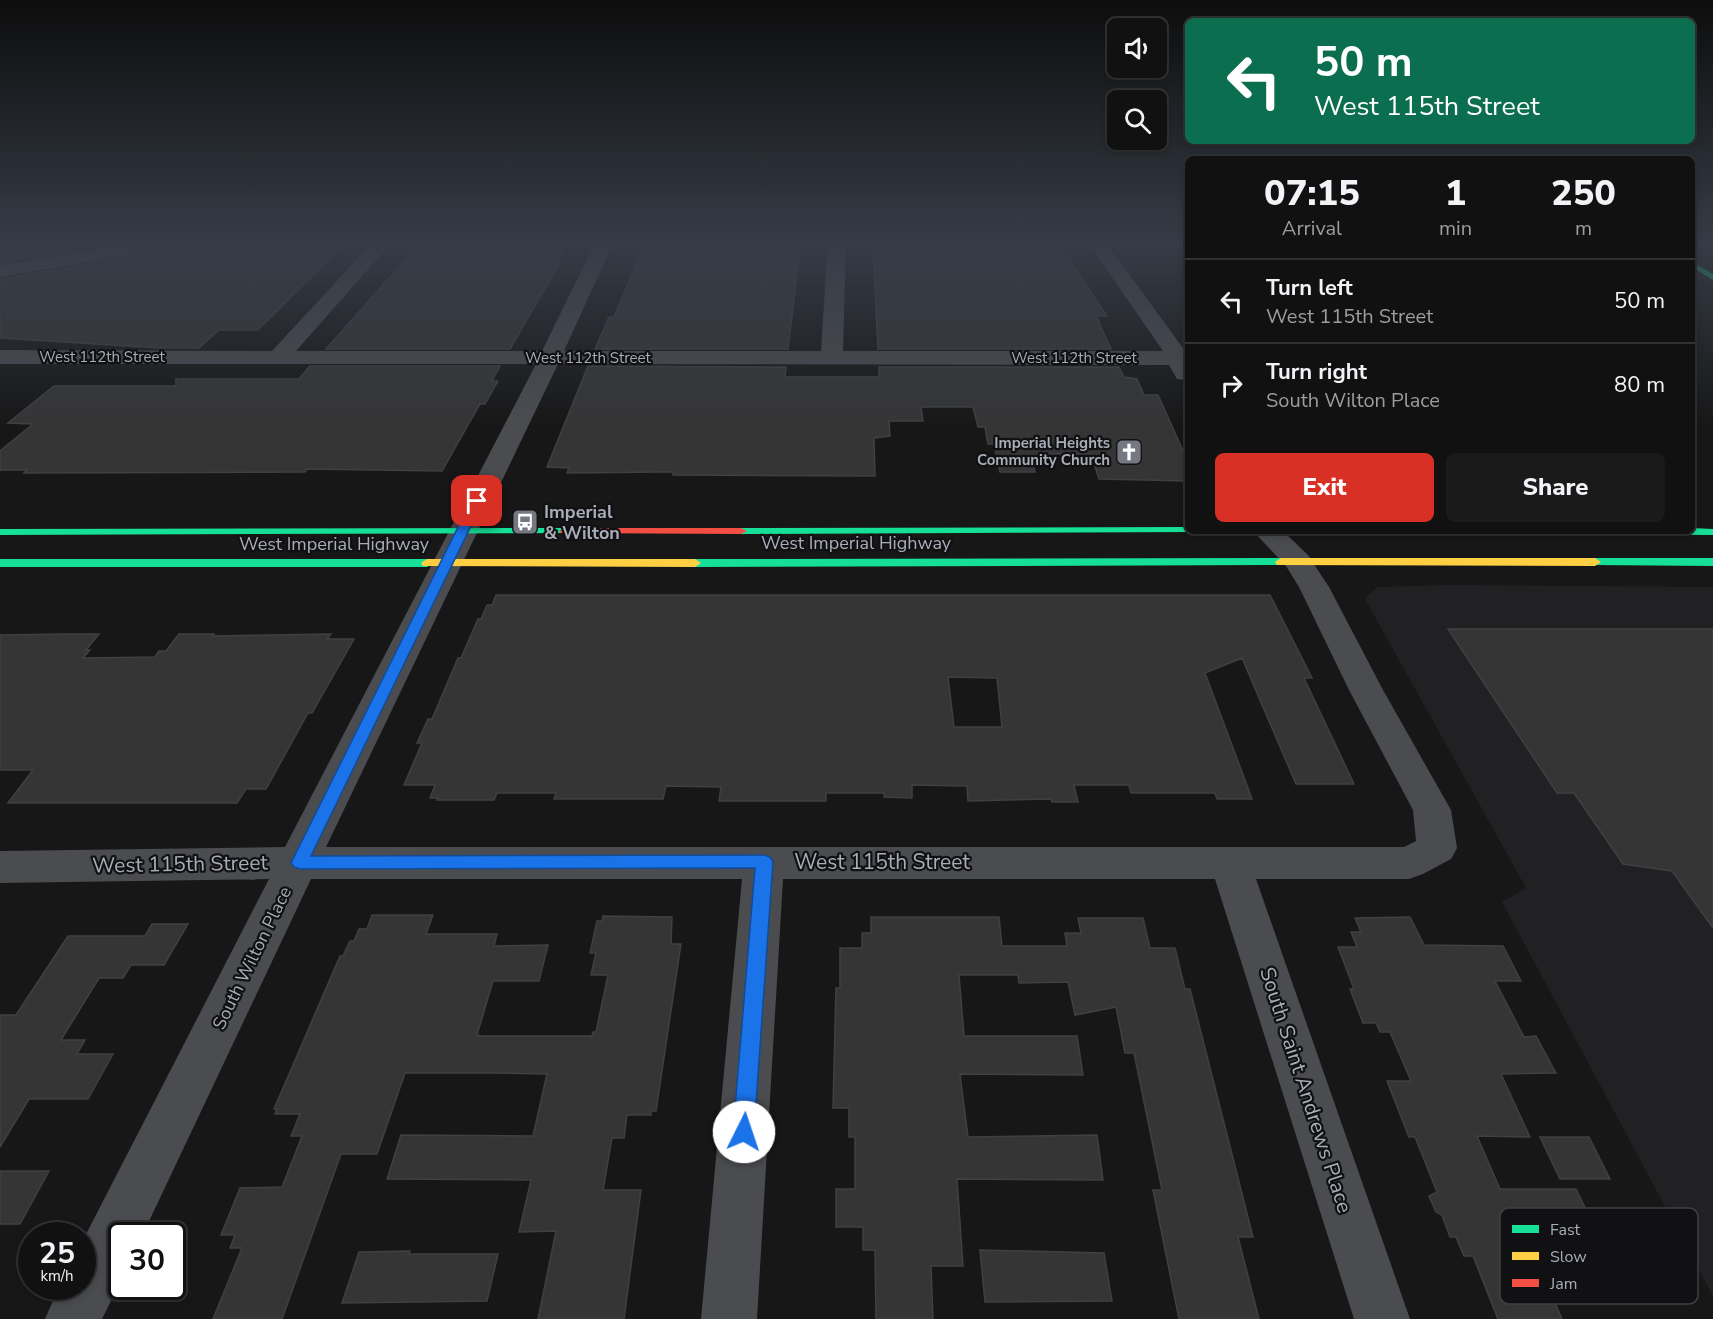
<!DOCTYPE html>
<html lang="en">
<head>
<meta charset="utf-8">
<style>
	body { margin:0; font-family:"Nunito Sans",sans-serif; background:#1a1a1a; color:#f1f3f6; height:100vh; display:flex; flex-direction:column; font-size:22px; white-space:nowrap }
	* { box-sizing:border-box; margin:0 }
	p { font-size:20px; color:#9c9d9f }
	.icon { flex:none; width:33px; height:33px; fill:none; stroke:currentColor; stroke-width:2; stroke-linecap:round; stroke-linejoin:round }
	.map { position:relative; flex:1; overflow:hidden }
	.side { position:absolute; left:1185px; top:156px; width:510px; height:378px; display:flex; flex-direction:column; background:#111; border-radius:9px; box-shadow:0 3px 9px #0003,0 0 0 2px #303131 }
	.side>* { flex:none }
	.banner { position:absolute; left:1185px; top:18px; width:510px; height:126px; border-radius:9px; box-shadow:0 3px 9px #0003,0 0 0 2px #303131; background:#0b6e4f; color:#fff; overflow:hidden }
	.tools { position:absolute; left:1107px; top:18px; display:grid; gap:12px }
	.tools a { display:grid; place-items:center; width:60px; height:60px; border-radius:9px; background:#111; box-shadow:0 3px 9px #0003,0 0 0 2px #303131; font-size:30px }
	.speed { position:absolute; left:18px; top:1222px; display:flex; gap:12px; font-size:30px; font-weight:700; text-align:center }
	.speed>* { display:grid; place-content:center; width:78px; height:78px; border-radius:50%; background:#111; box-shadow:0 3px 9px #0003,0 0 0 2px #303131; line-height:1 }
	.speed small { font-size:15px; font-weight:400 }
	.speed .limit { border:3px solid #111; border-radius:9px; background:#fff; color:#111 }
	.pin { position:absolute; display:grid; place-items:center; width:51px; height:51px; color:#fff; margin:-26px; border-radius:12px; box-shadow:0 3px 9px #0006 }
	.me { position:absolute; width:66px; margin:-33px; rotate:4deg; stroke-linejoin:round; filter:drop-shadow(0 0 4px #0008) }
	.turn { display:flex; align-items:center; gap:21px; height:126px; padding:0 30px; font-size:27px }
	.turn .icon { width:78px; height:78px; stroke-width:2.5 }
	.turn b { display:block; font-size:42px; line-height:51px }
	.eta { display:flex; justify-content:space-evenly; align-items:center; height:102px; text-align:center }
	.eta b { font-size:36px; font-weight:800; line-height:42px }
	.primary-button { display:flex; gap:12px; margin-top:auto; padding:12px 30px }
	.primary-button a { flex:1; height:69px; border-radius:9px; background:#d93025; color:#fff; font-size:24px; font-weight:800; line-height:69px; text-align:center }
	.primary-button a+a { background:#1a1a1a; color:#f1f3f6 }
	ul { padding:0; list-style:none }
	li { display:flex; align-items:center; gap:18px; height:84px; padding:0 30px; border-top:2px solid #303131 }
	li div { flex:1 }
	li b { display:block; font-size:22px }
	li em { font-style:normal }
	.map>svg:first-child { display:block }
	.built { fill:#212123 }
	.building { fill:#353536; stroke:#3f4043; stroke-width:1.5; fill-rule:evenodd }
	.lines { fill:none; stroke-linecap:round; stroke-linejoin:round }
	.street { fill:#4b4c50; fill-rule:evenodd }
	.fast { fill:#16e098; fill-rule:evenodd }
	.slow { fill:#ffcf43; fill-rule:evenodd }
	.jam { fill:#f24e42; fill-rule:evenodd }
	.route { fill:#1a73e8; stroke:#114b97; stroke-width:1.5 }
	.labels { text-anchor:middle; stroke-width:4.5; stroke-linejoin:round; paint-order:stroke }
	.far-street-label { font-size:15px; fill:#a8adb8; stroke:#111113 }
	.far-poi-label { font-size:15px; font-weight:bold; fill:#a8adb8; stroke:#111113; text-anchor:end }
	.poi-label { font-size:18px; font-weight:bold; fill:#a8adb8; stroke:#111113; text-anchor:start }
	.street-label { font-size:18px; fill:#a8adb8; stroke:#111113 }
	.near-street-label { font-size:21px; fill:#a8adb8; stroke:#111113 }
	.key { fill:#111113; stroke:#3e4045; stroke-width:1.5 }
	.key-label { font-size:16px; fill:#a8adb8 }
</style>
</head>
<body>
<div class="map">
<svg width="1713" height="1319" viewBox="0 0 1713 1319">
	<rect width="100%" height="100%" fill="#171717"/>
	<path class="built" d="M1445 585 1713 587V1296L1502 902 1526 888 1365 599 1377 587Z"/>
	<path class="building" d="M20 241H131L0 263V250L19 246Z
		M194 241H243L244 244 259 241 346 242 258 330H219L199 348H159L0 338V279L189 247Z
		M422 241H569L558 261H561L510 349H326Z
		M646 241H691L690 244 801 241 788 349H595L609 317H614Z
		M923 241H1003L1004 243 1057 241 1107 316H1096L1111 349H878L873 245 924 244Z
		M310 366H500L492 381H498L485 404H480L442 471 307 469 305 472 24 473 27 470H0V451L33 424 8 423 54 386H176V379H299Z
		M588 366 786 367 785 377H879V367H1119L1124 377 1137 379 1144 395H1158L1188 462V481L1099 479 1091 454H1040L1042 464H1033L1035 472H1000L994 444H988L985 427H978L973 407H921L923 421H889L890 436 874 438 875 476 673 475V472H660L567 473 569 468 547 467Z
		M496 595H1270L1312 678H1304L1354 784H1296L1242 658 1205 673 1252 799H1217L1215 793H1131L1129 785H1074L1078 802H1052L1051 799 968 801 967 786 912 785V798L884 797V793H826V801H719L721 787 666 786 663 799H554L556 793H497L494 800H437L438 798H430L435 785H404L422 743H417L428 719H432L458 658H461L478 619H481L487 605H492ZM948 677 997 678 1002 727H954Z
		M1448 629H1713V928L1672 871 1623 864 1574 793H1557Z
		M66 634H99L86 650H90L83 658 155 657 159 651H166L179 634H214L213 636 331 634 327 639H354L312 713H308L266 789H246L237 803H8L33 770H0V635Z
		M372 915H433L426 934H497L494 946 548 945 539 981H493L477 1035 482 1036H592L593 1032H596L608 975H591L596 953H590L597 921H602L603 916 672 917 671 944H681L656 1111H651V1115H627L624 1138H612L603 1190H641L624 1319H538L556 1231 519 1232 531 1180 387 1179 401 1135 533 1136 547 1074 497 1073H405L377 1154H341L282 1319H213L242 1248H230L235 1235H221L240 1188 282 1187 302 1136H291L300 1114H275L277 1109H274L340 956H343L350 941H354L359 929H367Z
		M871 917H999L1002 946H1067L1065 933H1081L1078 918H1143L1150 948H1175L1185 989H1190L1253 1237H1238L1259 1319H1179L1153 1190H1162L1134 1053H1125L1116 1007 1075 1015 1068 982 1019 983 1018 975H959L964 1036H1077L1083 1075 960 1074 968 1137 1097 1135 1103 1180 957 1179 963 1266H931L933 1319H876L875 1250H863V1227H836V1189H855V1137H849V1108H833L836 988H840V948H862V933H871Z
		M1410 917 1424 945 1503 946 1521 981H1495L1524 1037 1536 1036 1556 1073 1501 1074 1530 1137 1477 1136 1500 1189H1576L1607 1253H1656L1682 1302 1629 1303 1606 1256H1552L1562 1280H1545L1562 1319H1498L1473 1256H1464L1456 1237H1450L1442 1215 1436 1212 1429 1196 1437 1192 1415 1137H1409L1387 1081H1411L1390 1032H1380L1376 1023H1363L1350 989H1354L1338 947H1357L1351 932H1361L1355 918Z
		M152 924H188L164 965H131L123 978H99L61 1040H85L77 1054H113L88 1099H29L0 1147V1015H16L68 936H145Z
		M1540 1137H1589L1610 1179H1560Z
		M0 1171H49L20 1224H0Z
		M980 1250 1104 1253 1112 1301 985 1302Z
		M410 1251 409 1254H498L487 1301 342 1303 359 1252Z"/>
	<g class="lines">
		<path class="street" d="M147 241H192L189 245 183 246 0 277V265Z
			M374 241H393L296 351H542L596 241H614L564 351H821L828 241H846L843 351H1163L1087 241H1105L1185 351H1188V380L1177 379 1169 365 558 364 326 847H1404L1416 841 1413 810 1349 690 1299 587 1286 566 1253 531H1283L1308 555 1329 587 1383 690 1451 810 1457 848 1451 859 1423 874 1409 879H1256L1410 1319H1354L1215 879H783L757 1319H701L742 879H311L142 1236H122V1279L102 1319H45L59 1287H82V1242L269 879 0 883V851L285 847 536 364H0V350L272 351Z"/>
		<path class="fast" d="M1692 262 1713 274V280L1692 267Z
			M1188 527V531H1193L1192 532 741 534 735 531 741 528Z
			M565 528 571 531 569 533 0 535V529Z
			M1692 528 1713 529V535L1531 534 1525 531H1692Z
			M1281 558 1287 562 1285 565 695 567 689 563 695 559Z
			M1595 558H1713V566L1591 565 1589 562 1591 559Z
			M0 559H427L433 563 427 567H0Z"/>
		<path class="slow" d="M1281 558H1595L1601 562 1595 566 1277 565 1275 562Z
			M427 559H695L701 563 695 567 423 566 421 563Z"/>
		<path class="jam" d="M565 528H741L747 531 741 534 561 533 559 531Z"/>
	</g>
	<linearGradient id="sky" x2="0" y2="1"><stop stop-color="#0d0d0d"/><stop offset="0.57" stop-color="#363c47"/><stop offset="1" stop-color="#363c47" stop-opacity="0"/></linearGradient>
	<rect width="1713" height="426" fill="url(#sky)"/>
	<path class="route" d="M477 498 483 501 311 856 764 855 770 857 773 862 754 1132 751 1139 744 1142 736 1139 733 1132 755 868 300 869 294 867 291 863 471 501Z"/>
	<defs>
		<symbol id="church-square" viewBox="-11 -11 22 22"><rect x="-9" y="-9" width="18" height="18" rx="4" fill="#757880" stroke="#111113"/><path d="M-1.2-6h2.4v3.5h3.3v2.4h-3.3V6h-2.4V-.1h-3.3v-2.4h3.3Z" fill="#fff"/></symbol>
		<symbol id="bus-square" viewBox="-11 -11 22 22"><rect x="-9" y="-9" width="18" height="18" rx="4" fill="#757880" stroke="#111113"/><path d="M-5-6H5V4H4V6H2V4H-2V6H-4V4H-5ZM-3.5-4V0h7V-4ZM-3.5 1.2v1.5H-2V1.2ZM2 1.2v1.5H3.5V1.2Z" fill="#fff"/></symbol>
	</defs>
	<g fill-rule="evenodd">
		<use href="#church-square" x="1114" y="437" width="30" height="30"/>
		<use href="#bus-square" x="510" y="507" width="30" height="30"/>
	</g>
	<g class="labels">
		<g class="far-street-label">
			<text x="102" y="362">West 112th Street</text>
			<text x="588" y="363">West 112th Street</text>
			<text x="1074" y="363">West 112th Street</text>
		</g>
		<g class="far-poi-label">
			<text x="1110" y="448">Imperial Heights<tspan x="1110" dy="17">Community Church</tspan></text>
		</g>
		<g class="poi-label">
			<text x="544" y="518">Imperial<tspan x="544" dy="21">&amp; Wilton</tspan></text>
		</g>
		<g class="street-label">
			<text x="856" y="549">West Imperial Highway</text>
			<text x="334" y="550">West Imperial Highway</text>
			<text transform="translate(252 958) rotate(-64)" y="6">South Wilton Place</text>
		</g>
		<g class="near-street-label">
			<text x="882" y="869">West 115th Street</text>
			<text transform="translate(180 864) rotate(-1)" y="7">West 115th Street</text>
			<text transform="translate(1306 1090) rotate(72)" y="7">South Saint Andrews Place</text>
		</g>
	</g>
	<rect x="1500" y="1208" width="198" height="96" rx="9" class="key"/>
	<rect x="1512" y="1225" width="27" height="8" fill="#16e098"/>
	<rect x="1512" y="1252" width="27" height="8" fill="#ffcf43"/>
	<rect x="1512" y="1279" width="27" height="8" fill="#f24e42"/>
	<g class="key-label">
		<text x="1550" y="1235">Fast</text>
		<text x="1550" y="1262">Slow</text>
		<text x="1550" y="1289">Jam</text>
	</g>
</svg>
<div class="tools">
<a><svg class="icon" aria-label="sound" viewBox="0 0 24 24"><path d="M4 9h4l5-4v14l-5-4H4zM17 9q2 3 0 6"/></svg></a>
<a><svg class="icon" aria-label="search" viewBox="0 0 24 24"><circle cx="10" cy="10" r="6"/><path d="M15 15l6 6"/></svg></a>
</div>
<div class="speed"><div>25<small>km/h</small></div><div class="limit">30</div></div>
<div class="pin" style="left:477px;top:501px;background:#d93025"><svg class="icon" aria-label="arrive" viewBox="0 0 24 24"><path d="M6 21V4h12l-3 4 3 4H6"/></svg></div>
<svg class="me" style="left:744px;top:1132px" viewBox="-20 -20 40 40"><circle r="19" fill="#fff"/><path d="M0-13L10 11 0 6-10 11z" fill="#1a73e8"/></svg>
<div class="banner">
<div class="turn"><svg class="icon" aria-label="left" viewBox="0 0 24 24"><path d="M17 20v-9H6M10 6l-5 5 5 5"/></svg><div><b>50 m</b>West 115th Street</div></div>
</div>
<section class="side">
<div class="eta">
<div><b>07:15</b><p>Arrival</p></div>
<div><b>1</b><p>min</p></div>
<div><b>250</b><p>m</p></div>
</div>
<ul>
<li><svg class="icon" aria-label="left" viewBox="0 0 24 24"><path d="M17 20v-9H6M10 6l-5 5 5 5"/></svg><div><b>Turn left</b><p>West 115th Street</p></div><em>50 m</em></li>
<li><svg class="icon" aria-label="right" viewBox="0 0 24 24"><path d="M7 20v-9h11M14 6l5 5-5 5"/></svg><div><b>Turn right</b><p>South Wilton Place</p></div><em>80 m</em></li>
</ul>
<div class="primary-button"><a>Exit</a><a>Share</a></div>
</section>
</div>
</body>
</html>
